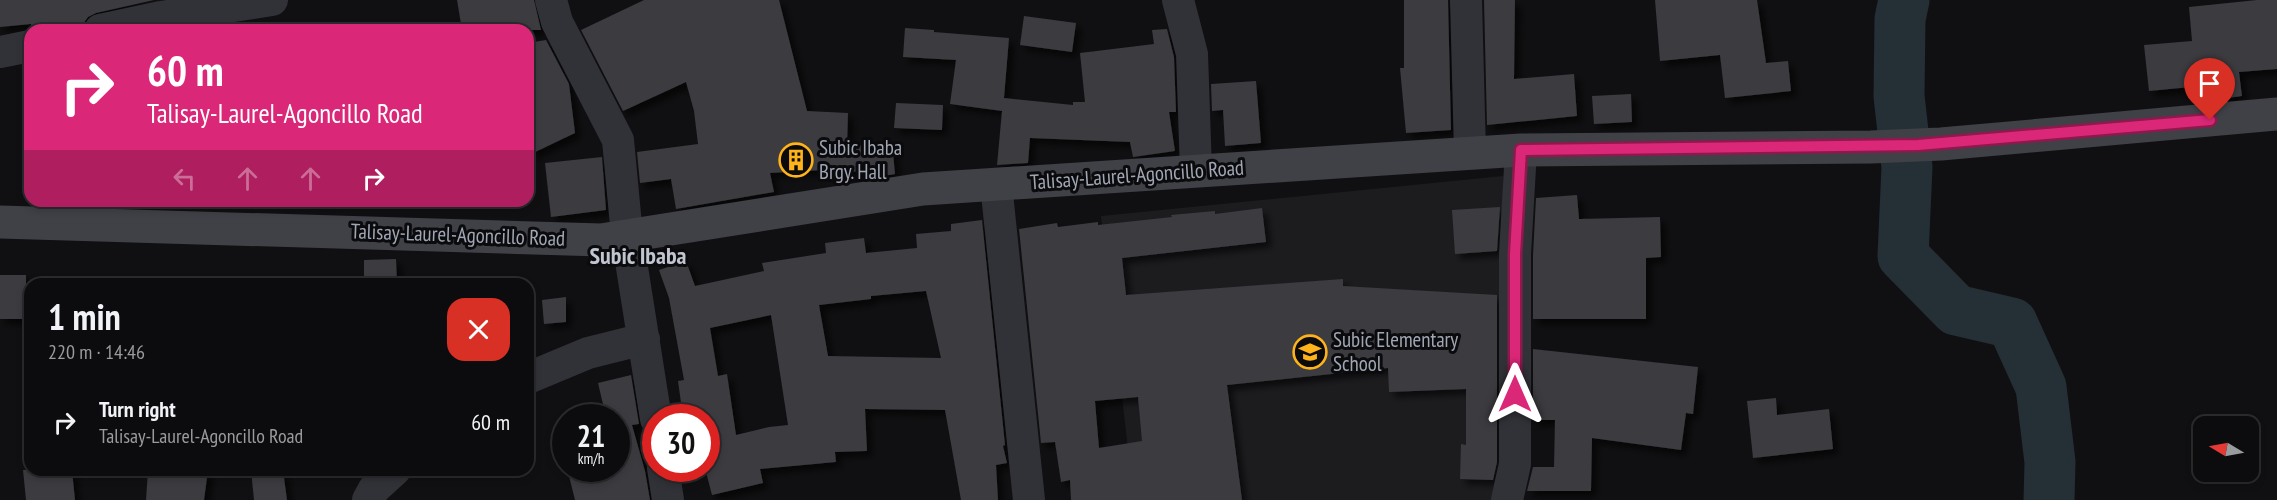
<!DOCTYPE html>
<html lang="en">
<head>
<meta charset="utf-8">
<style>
	body { margin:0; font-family:"PT Sans Narrow",sans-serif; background:#1a1a1c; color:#f1f3f6; height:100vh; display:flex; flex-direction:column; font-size:22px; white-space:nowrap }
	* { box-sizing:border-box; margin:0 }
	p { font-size:20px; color:#9a9b9e }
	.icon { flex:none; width:33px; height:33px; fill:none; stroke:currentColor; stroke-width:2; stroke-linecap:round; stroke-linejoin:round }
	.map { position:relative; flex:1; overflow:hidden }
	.drawer { position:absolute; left:24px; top:278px; width:510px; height:198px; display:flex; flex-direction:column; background:#0c0c0e; border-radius:18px; box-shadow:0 3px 9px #0003,0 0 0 2px #2c2c2e }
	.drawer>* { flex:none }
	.hud { position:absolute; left:24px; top:24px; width:510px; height:183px; border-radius:18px; box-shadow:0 3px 9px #0003,0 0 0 2px #2c2c2e; background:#db2777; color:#fff; overflow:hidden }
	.needle { width:39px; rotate:280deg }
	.fabs { position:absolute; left:2193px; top:416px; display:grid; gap:12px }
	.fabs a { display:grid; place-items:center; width:66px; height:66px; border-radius:12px; background:#0c0c0e; box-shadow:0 3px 9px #0003,0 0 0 2px #2c2c2e; font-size:30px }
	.speed { position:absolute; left:552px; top:404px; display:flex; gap:12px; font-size:30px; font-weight:700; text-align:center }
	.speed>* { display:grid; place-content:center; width:78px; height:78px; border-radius:50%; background:#0c0c0e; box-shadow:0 3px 9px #0003,0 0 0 2px #2c2c2e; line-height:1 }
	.speed small { font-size:15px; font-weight:400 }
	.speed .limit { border:9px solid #d22; background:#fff; color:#111 }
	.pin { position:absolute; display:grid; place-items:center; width:51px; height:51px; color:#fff; margin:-62px -26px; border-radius:50% 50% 50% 0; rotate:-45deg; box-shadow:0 0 6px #0007 }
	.pin .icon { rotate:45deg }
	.me { position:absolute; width:66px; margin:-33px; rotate:0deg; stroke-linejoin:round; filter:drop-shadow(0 0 4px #0008) }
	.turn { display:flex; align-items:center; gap:21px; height:126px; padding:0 24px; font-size:27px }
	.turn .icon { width:78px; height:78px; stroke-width:2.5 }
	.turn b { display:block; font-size:42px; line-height:51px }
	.lanes { display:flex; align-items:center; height:57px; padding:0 24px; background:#0003; justify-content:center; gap:30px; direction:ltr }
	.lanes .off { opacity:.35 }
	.round { display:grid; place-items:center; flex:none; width:63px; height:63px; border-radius:18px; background:#1a1a1c }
	.headline { display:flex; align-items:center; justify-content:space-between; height:102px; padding:0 24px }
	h1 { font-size:36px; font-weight:700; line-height:45px }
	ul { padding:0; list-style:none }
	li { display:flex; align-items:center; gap:18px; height:84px; padding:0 24px }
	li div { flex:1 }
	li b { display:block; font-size:22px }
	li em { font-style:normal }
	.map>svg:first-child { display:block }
	.built { fill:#1c1c1f }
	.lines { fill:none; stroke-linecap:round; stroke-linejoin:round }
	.river { stroke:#252f36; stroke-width:51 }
	.building { fill:#3a3b40; fill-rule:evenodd; filter:url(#shadow) }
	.minor { stroke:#313237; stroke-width:32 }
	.secondary { stroke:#3f4147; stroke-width:33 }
	.route-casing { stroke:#8e194d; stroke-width:15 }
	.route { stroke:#db2777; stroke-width:10 }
	.labels { text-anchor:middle; stroke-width:6; stroke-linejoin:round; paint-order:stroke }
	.poi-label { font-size:21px; fill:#a0a6b4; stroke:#0b0b0d; text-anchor:start }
	.street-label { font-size:21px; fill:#a0a6b4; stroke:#0b0b0d }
	.quarter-label { font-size:24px; font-weight:bold; fill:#c1c5d0; stroke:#0b0b0d }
</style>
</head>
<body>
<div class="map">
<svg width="2277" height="500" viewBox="0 0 2277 500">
	<defs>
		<filter id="shadow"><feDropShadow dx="5.5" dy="5.5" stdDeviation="3" flood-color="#0009"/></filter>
	</defs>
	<rect width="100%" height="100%" fill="#101012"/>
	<path class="built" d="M1503 176 1504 487 1499 500H1134L1101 216Z"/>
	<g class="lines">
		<path class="river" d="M1904 0 1900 19 1899 96 1907 167 1903 256 1956 310 2012 323 2041 387 2050 462 2049 500"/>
	</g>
	<path class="building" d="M0 0H154L96 13 88 17 83 24V30H37L31 29V24L0 27Z
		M457 0H534L541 30H462Z
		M644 0H779L807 111 848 113 847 146 892 142 895 174 868 179 867 171 823 173V170L770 173 774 192 676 209 671 179 640 183 637 152 698 144 694 111 686 82 623 111 581 30Z
		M1404 0H1448L1451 130 1406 133 1400 68H1404Z
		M1484 0H1515L1514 79 1574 74 1577 116 1487 125Z
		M1655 0H1757L1766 63 1788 61 1791 91 1725 98 1720 55 1660 61Z
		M2257 0H2277V69L2239 72 2242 96 2214 100 2212 85 2149 91 2144 45 2192 41 2189 7Z
		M1024 16 1076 23 1072 52 1020 45Z
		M905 28 934 30V32L1009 38 1004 98 1073 105V102H1085L1080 53 1154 44 1152 30 1167 29 1174 57 1176 112H1169L1175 151 1133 157 1130 142 1030 138 1028 163 997 165 1002 111 950 104 956 60 903 57Z
		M546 40 569 84 575 133 531 154 528 132V43Z
		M1256 81 1261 143 1225 146 1223 110 1212 111 1211 84Z
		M1631 94 1632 122 1594 124 1592 96Z
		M896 103 943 105 942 130 894 128Z
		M602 157 606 210 551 217 545 163Z
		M1577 195 1579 219 1660 217 1661 257 1646 258V319H1533V255L1536 198Z
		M1500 207 1497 251 1455 254 1452 210Z
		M1262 208 1266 242 1122 258 1126 295 1343 279V286L1497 295V462L1493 480 1460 479 1461 444 1466 445V389L1389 392 1388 368 1227 385 1242 500H1071L1070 480 1061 482 1055 442 1041 443 1019 229 1057 223 1058 227 1098 222V225L1172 217 1171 215 1215 211V214ZM1138 397 1142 441 1099 448 1095 401Z
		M982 220 1005 445 1003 446 1007 463 996 465 998 500H961L945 410 865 409 867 451 835 452 836 462 760 469 763 483 712 495 706 472V417H683L678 381 684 380 669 298 659 270 686 261 695 286 764 271 762 263 826 253 825 243 864 238 866 253 917 248 916 234 951 231V224ZM926 291 941 358 828 356 819 305 871 299V296ZM771 315 788 425 769 427 736 435 727 374 718 376 710 328Z
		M396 259 397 284H364V260Z
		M0 275H26V319H0Z
		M566 297V322L544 324 542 300Z
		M1533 349 1698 367 1693 414 1686 413 1681 450 1592 438 1591 491H1527L1533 467H1554L1555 420H1533Z
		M631 375 639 424 632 425 645 471 650 500H575L567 468H616V417H606L598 383Z
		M1776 398 1777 415 1829 409 1833 449 1753 458 1747 401Z
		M23 470H72L75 500H26Z
		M148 470H208L204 500H146Z
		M251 470H283L287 500H254Z"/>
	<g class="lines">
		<path class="minor" d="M551 0 557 22 618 140 627 236 656 419
			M1178 0 1192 54 1196 171
			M1466 0 1470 153
			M100 30 161 17 272 0
			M0 52 30 46
			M996 184 1029 500
			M528 378 588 353 644 339
			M663 468 668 500
			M368 500 374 489 395 470
			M1507 500 1515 464V254L1521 150"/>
		<path class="secondary" d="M0 222 601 240 923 189 1521 150 1871 147 1941 144 2277 114"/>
	</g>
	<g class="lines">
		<defs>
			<path id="route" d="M1515 394V254L1521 150 1918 145 2210 120"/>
		</defs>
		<use href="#route" class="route-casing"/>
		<use href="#route" class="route"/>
	</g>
	<defs>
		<symbol id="building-ring" viewBox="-11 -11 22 22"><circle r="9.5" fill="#0b0b0d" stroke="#ffb31b" stroke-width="1.5"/><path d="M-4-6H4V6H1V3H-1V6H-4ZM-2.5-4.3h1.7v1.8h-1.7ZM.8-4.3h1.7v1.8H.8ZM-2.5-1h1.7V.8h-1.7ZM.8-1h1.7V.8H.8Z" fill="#ffb31b"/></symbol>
		<symbol id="school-ring" viewBox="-11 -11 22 22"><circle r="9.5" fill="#0b0b0d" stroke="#ffb31b" stroke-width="1.5"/><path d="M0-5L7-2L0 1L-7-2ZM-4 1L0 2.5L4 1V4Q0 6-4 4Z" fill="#ffb31b"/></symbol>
	</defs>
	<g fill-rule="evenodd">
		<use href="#building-ring" x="777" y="141" width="38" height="38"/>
		<use href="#school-ring" x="1291" y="333" width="38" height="38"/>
	</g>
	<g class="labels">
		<g class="poi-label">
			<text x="819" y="155">Subic Ibaba<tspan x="819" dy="24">Brgy. Hall</tspan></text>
			<text x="1333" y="347">Subic Elementary<tspan x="1333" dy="24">School</tspan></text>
		</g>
		<g class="street-label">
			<text transform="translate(1137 175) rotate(-4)" y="7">Talisay-Laurel-Agoncillo Road</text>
			<text transform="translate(458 235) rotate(2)" y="7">Talisay-Laurel-Agoncillo Road</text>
		</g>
		<g class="quarter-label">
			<text x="638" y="264">Subic Ibaba</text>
		</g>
	</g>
</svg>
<div class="fabs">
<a><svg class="needle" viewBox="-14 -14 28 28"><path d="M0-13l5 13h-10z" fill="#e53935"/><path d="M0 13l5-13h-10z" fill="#9a9b9e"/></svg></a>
</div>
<div class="speed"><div>21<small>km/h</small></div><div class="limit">30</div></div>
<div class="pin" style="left:2210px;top:120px;background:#d93025"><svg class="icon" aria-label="arrive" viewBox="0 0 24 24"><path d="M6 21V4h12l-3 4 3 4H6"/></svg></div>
<svg class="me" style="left:1515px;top:394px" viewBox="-20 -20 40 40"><path d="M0-17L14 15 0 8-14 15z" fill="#db2777" stroke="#fff" stroke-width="4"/></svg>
<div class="hud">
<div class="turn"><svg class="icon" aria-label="right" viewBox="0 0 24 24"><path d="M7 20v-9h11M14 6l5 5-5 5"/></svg><div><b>60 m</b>Talisay-Laurel-Agoncillo Road</div></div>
<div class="lanes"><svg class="icon off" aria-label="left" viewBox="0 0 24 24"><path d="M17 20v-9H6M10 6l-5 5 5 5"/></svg><svg class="icon off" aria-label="ahead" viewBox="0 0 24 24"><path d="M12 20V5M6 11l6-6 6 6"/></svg><svg class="icon off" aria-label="ahead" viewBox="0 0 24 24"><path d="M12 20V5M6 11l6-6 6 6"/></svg><svg class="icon" aria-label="right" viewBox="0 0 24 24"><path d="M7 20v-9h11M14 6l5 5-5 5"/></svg></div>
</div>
<section class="drawer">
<div class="headline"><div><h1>1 min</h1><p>220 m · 14:46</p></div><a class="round" style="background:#d93025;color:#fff"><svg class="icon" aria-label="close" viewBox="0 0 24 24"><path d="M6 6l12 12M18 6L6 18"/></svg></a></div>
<ul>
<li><svg class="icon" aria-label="right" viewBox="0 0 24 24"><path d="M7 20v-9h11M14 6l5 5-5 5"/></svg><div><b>Turn right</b><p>Talisay-Laurel-Agoncillo Road</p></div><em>60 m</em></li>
</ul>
</section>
</div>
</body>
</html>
